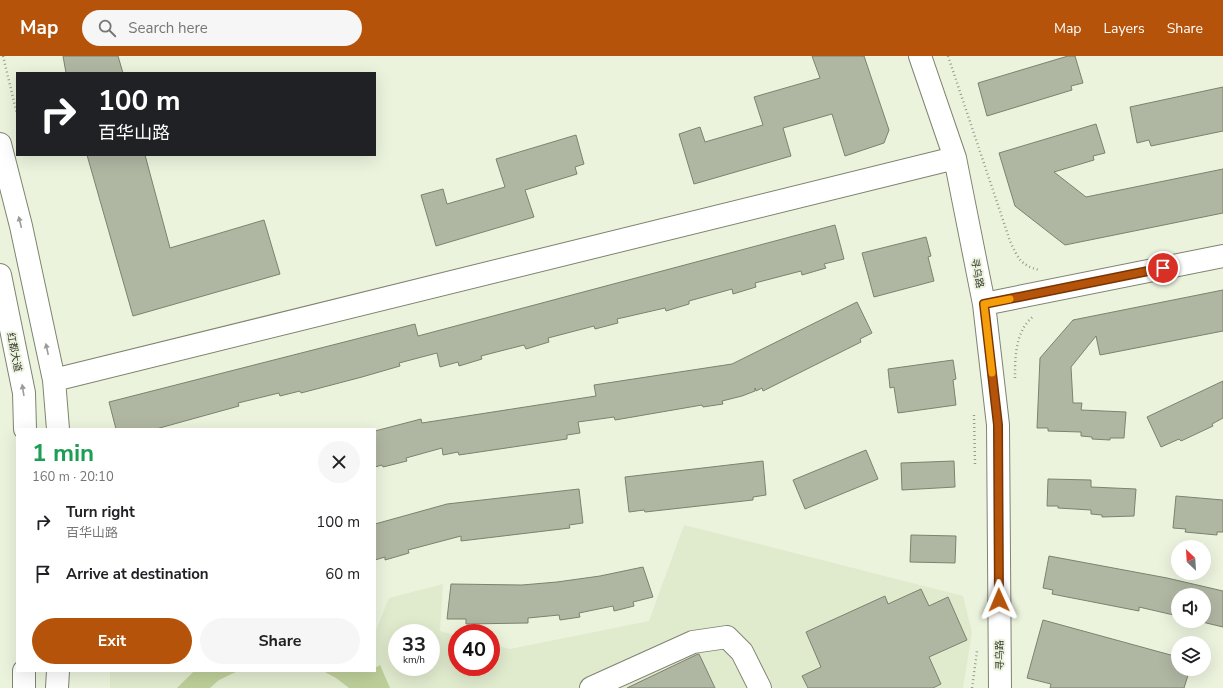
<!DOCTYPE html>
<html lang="en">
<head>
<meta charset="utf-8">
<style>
	body { margin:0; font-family:"Nunito Sans","Noto Sans SC",sans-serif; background:#f6f6f6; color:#202124; height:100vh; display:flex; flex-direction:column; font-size:15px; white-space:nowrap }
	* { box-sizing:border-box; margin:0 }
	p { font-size:13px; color:#757577 }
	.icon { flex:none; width:22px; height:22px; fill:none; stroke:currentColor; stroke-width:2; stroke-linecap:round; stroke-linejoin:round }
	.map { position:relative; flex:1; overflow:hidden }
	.details { position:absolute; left:16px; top:372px; width:360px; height:244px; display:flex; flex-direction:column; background:#fff; border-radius:0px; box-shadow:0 4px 16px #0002 }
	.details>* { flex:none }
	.banner { position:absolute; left:16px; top:16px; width:360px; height:84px; border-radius:0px; box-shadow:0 4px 16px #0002; background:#202124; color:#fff; overflow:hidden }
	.needle { width:26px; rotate:335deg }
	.buttons { position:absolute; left:1171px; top:484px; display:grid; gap:8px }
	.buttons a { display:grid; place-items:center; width:40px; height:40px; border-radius:50%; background:#fff; box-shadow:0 4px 16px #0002; font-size:20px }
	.speed { position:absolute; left:388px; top:568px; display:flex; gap:8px; font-size:20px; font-weight:700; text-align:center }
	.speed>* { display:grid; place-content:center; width:52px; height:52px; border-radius:50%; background:#fff; box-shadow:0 4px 16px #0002; line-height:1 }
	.speed small { font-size:10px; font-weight:400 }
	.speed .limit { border:6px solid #d22; background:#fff; color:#111 }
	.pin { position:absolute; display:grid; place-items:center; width:34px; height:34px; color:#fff; margin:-17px; border:2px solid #fff; border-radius:50%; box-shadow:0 1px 4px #0007 }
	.me { position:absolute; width:44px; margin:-22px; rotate:359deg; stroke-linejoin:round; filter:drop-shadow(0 0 3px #0008) }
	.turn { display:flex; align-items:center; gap:14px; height:84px; padding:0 16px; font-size:18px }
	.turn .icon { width:52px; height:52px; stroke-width:2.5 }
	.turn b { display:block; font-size:28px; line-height:34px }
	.round { display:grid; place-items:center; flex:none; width:42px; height:42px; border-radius:21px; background:#f6f6f6 }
	.overview { display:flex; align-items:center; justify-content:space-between; height:68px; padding:0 16px }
	h1 { font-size:24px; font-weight:700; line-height:30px; color:#1e9e55 }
	.primary-button { display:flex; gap:8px; margin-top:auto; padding:8px 16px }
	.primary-button a { flex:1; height:46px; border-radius:24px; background:#b45309; color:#fff; font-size:16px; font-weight:700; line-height:46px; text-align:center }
	.primary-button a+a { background:#f6f6f6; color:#202124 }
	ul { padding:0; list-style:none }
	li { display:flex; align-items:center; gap:12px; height:52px; padding:0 16px }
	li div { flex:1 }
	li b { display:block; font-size:15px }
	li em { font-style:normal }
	header { display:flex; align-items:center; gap:24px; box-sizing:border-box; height:56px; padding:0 20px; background:#b45309; color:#fff }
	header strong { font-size:19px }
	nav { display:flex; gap:22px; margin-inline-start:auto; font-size:14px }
	.search { width:280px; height:36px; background:#f6f6f6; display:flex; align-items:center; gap:10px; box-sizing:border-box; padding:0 14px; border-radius:22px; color:#757577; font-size:15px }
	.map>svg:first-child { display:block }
	.built { fill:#e0eacd; fill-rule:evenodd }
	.green { fill:#bdcf99 }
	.building { fill:#afb6a2; stroke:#7b826f }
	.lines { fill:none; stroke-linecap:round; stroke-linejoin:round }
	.minor-casing { stroke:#7d8470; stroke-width:24 }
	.major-casing { stroke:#7d8470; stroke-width:24 }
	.path { stroke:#979d8d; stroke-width:2.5; stroke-dasharray:1 3; stroke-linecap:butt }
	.minor { stroke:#fff; stroke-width:22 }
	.major { stroke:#fff; stroke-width:22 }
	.oneway { fill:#9a9c97 }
	.route-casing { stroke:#753606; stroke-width:10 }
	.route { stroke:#b45309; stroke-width:7 }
	.slow { stroke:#f59e0b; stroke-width:7 }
	.labels { text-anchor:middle; stroke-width:4; stroke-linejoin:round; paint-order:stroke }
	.street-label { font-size:10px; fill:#35382f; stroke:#ebf3dd }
</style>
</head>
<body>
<header>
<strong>Map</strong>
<div class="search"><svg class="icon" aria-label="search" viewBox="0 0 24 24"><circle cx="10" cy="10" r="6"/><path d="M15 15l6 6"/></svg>Search here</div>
<nav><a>Map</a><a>Layers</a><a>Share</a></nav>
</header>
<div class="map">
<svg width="1223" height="632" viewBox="0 0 1223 632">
	<rect width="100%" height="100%" fill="#ebf3dd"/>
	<path class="built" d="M684 469 963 540 972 576 963 632H110V615H375V577L389 542 443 528 440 575 457 580V611H491V588L510 593 649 565ZM397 577H431V611H397Z"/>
	<path class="green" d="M380 609 390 632H349L336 622 323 615 368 616 375 615V612Z
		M194 615H238L219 624 210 632H177Z"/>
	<path class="building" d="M63 0H118L123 17H66Z
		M812 0H864L889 74 884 87 845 100 832 58 783 72 791 100 694 128 679 78 700 71 705 86 763 69 754 41 820 22Z
		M1068 0H1075L1083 27 1071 30 1072 34 987 60 978 27Z
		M1223 31V75L1151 90 1149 84 1137 87 1130 51Z
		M1096 68 1105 97 1093 100 1094 104 1054 116 1086 141 1223 113V157L1065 189 1015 150 999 97Z
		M576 79 584 108 575 111 577 118 525 134 534 161 436 190 421 139 443 133 447 148 505 131 496 103Z
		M87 99H145L170 192 264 164 280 218 133 260Z
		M835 169 844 203 824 208 826 212 802 219 801 215 755 227 756 231 733 238 732 233 689 245V248L666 255 665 252 617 263 618 267 595 273 594 270 548 282 549 286 526 293 524 289 481 300 482 303 459 310 458 306 440 311 437 297 399 307 400 310 362 321 301 337 300 335 280 340 279 337 238 347 239 350 156 373H116L109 346 415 268 418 280Z
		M926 181 931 200 928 201 934 225 874 241 862 197Z
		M1223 234V275L1100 299 1096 280 1071 311 1073 347H1082L1081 354 1126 356 1124 382H1110V384L1092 383V381L1081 380V376L1048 375V372H1037L1040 302 1073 264Z
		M857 246 872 277 860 283 861 286 763 335 762 332 756 335 755 332V335L742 340 722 345 723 348 703 351 702 349 615 364 614 361 578 366 580 377 567 379V383L459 399 458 396 443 399 442 392 406 402 407 405 383 411 382 409 375 411V375L421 363 422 367 596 340 594 329 732 308Z
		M953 304 956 323 953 324 956 349 898 357 894 331 890 332 888 313Z
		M1223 325V362L1212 368 1213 370 1181 385 1179 383 1161 391 1147 361Z
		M866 394 878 423 805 453 793 424Z
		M763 405 766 439 753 441V444L645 456 644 454 629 456 625 421Z
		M954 405 955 431 902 434 901 407Z
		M1048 423 1091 424V431L1136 433 1134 460 1102 461V459L1091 458V454L1058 452V450H1047Z
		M579 433 583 467 569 469 570 472 461 485V480L408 494 409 497 385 504V501L375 504V468L447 448Z
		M1176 440 1223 444V476H1217V479L1185 476 1186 473 1173 472Z
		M911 479 956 480 955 507 910 506Z
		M1049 500 1167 522 1223 535V571L1198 565H1204V539H1178V560L1139 551V555L1052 538 1053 534 1043 532Z
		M643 511 653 541 633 546 634 550 614 555 613 550 579 557 580 561 560 564 559 559 528 562V567L466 568V563H447L451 528 522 529 557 526 600 520Z
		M921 533 929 550 948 541 967 584 929 601 941 628 933 632H808L802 620 821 611 806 576 885 540 888 548Z
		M1043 564 1178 601V613H1190L1184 632H1050L1051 628 1027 622Z
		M699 598 715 632H627L698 598Z"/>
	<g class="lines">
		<defs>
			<path id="minor" d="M920 0 955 102 984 248 998 369 1000 632
				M0 88 21 170 54 324 58 373
				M984 248 1223 200
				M54 324 955 102
				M57 632 58 615
				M591 632 693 586 727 581 742 596 760 632"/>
			<path id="major" d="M0 219 24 337 25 373
				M24 632V615"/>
		</defs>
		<use href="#minor" class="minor-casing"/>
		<use href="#major" class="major-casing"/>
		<path class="path" d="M3 0 17 58
			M948 0 1010 185C1018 202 1020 209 1039 214
			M1015 322C1015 302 1015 274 1034 260
			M974 359 975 408
			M972 632 977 595"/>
		<use href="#minor" class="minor"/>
		<use href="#major" class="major"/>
	</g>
	<defs><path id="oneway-solid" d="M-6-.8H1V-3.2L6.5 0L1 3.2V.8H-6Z"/></defs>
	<g class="oneway">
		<use href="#oneway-solid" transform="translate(20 166) rotate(-104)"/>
		<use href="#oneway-solid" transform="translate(47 293) rotate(-102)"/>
		<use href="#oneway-solid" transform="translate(23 334) rotate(-99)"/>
	</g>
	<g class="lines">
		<defs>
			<path id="route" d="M999 544 998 369 984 248 1163 212"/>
		</defs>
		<use href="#route" class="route-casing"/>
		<use href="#route" class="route"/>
		<path class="slow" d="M992 317 984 248 1010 243"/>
	</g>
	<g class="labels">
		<g class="street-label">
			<text transform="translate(978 217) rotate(79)" y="4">寻乌路</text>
			<text transform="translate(15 296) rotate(79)" y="4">红都大道</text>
			<text transform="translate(999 599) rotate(-91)" y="4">寻乌路</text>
		</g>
	</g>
</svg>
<div class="buttons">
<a><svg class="needle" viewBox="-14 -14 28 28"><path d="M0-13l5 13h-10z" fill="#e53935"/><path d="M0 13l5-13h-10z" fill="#757577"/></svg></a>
<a><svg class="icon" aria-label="sound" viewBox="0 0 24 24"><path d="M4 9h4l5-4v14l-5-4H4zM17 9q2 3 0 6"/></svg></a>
<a><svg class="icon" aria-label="layers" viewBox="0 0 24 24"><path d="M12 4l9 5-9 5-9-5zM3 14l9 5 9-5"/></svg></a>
</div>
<div class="speed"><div>33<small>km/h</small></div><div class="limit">40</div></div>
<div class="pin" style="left:1163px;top:212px;background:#d93025"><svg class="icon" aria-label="arrive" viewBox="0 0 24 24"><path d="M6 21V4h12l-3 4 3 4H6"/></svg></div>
<svg class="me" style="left:999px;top:544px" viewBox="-20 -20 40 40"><path d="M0-17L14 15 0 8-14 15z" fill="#b45309" stroke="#fff" stroke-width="4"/></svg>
<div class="banner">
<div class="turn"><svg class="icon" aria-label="right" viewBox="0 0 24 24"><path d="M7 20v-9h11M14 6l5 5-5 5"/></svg><div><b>100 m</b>百华山路</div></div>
</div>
<section class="details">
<div class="overview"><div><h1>1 min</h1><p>160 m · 20:10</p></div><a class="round"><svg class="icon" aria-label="close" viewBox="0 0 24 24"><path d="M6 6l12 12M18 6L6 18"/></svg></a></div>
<ul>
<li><svg class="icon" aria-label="right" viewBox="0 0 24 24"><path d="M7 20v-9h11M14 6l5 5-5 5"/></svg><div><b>Turn right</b><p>百华山路</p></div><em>100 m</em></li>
<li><svg class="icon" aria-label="arrive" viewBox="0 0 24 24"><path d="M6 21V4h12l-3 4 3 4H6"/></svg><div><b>Arrive at destination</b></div><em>60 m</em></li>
</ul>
<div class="primary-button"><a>Exit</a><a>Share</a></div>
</section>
</div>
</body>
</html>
